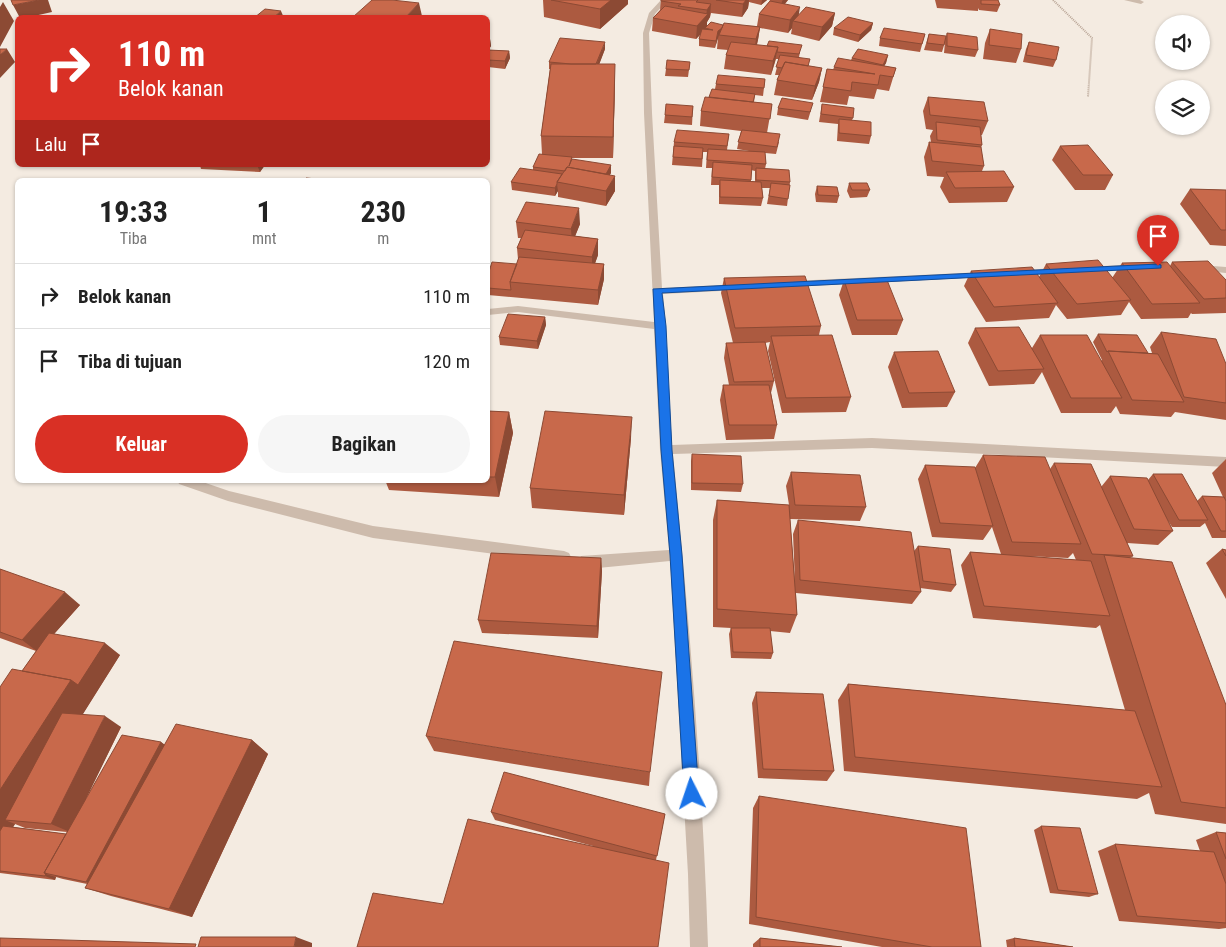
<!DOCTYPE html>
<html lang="id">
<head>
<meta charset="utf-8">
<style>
	body { margin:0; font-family:"Roboto Condensed",sans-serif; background:#f6f6f6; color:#222; height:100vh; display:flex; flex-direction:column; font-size:19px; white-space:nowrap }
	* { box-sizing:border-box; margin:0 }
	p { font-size:16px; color:#767676 }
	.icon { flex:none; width:28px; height:28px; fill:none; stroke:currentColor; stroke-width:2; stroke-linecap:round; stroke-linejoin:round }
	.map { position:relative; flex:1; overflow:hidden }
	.panel { position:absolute; left:15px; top:178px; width:475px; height:305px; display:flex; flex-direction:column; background:#fff; border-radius:8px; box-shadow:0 1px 4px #0004 }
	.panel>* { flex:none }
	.guide { position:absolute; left:15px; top:15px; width:475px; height:152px; border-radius:8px; box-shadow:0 1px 4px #0004; background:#d93025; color:#fff; overflow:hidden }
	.fabs { position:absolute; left:1155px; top:15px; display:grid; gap:10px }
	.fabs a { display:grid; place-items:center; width:55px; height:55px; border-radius:50%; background:#fff; box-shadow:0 1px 4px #0004; font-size:25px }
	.pin { position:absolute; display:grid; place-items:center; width:42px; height:42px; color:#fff; margin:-51px -21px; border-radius:50% 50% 50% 0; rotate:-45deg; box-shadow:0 0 5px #0007 }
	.pin .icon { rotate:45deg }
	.me { position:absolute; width:55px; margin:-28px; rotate:356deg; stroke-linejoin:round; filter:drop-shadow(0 0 4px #0008) }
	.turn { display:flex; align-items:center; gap:18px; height:105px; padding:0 20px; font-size:22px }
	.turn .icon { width:65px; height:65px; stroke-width:2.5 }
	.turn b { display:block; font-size:35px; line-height:42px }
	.then { display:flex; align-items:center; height:48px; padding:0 20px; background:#0003; gap:10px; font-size:19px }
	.eta { display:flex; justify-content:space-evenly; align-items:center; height:85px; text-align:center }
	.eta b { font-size:30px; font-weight:700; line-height:35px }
	.button { display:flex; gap:10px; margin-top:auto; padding:10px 20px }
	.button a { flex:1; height:58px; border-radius:30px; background:#d93025; color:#fff; font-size:20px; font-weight:700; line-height:58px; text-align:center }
	.button a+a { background:#f6f6f6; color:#222 }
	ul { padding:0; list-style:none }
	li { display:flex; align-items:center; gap:15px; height:65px; padding:0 20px; border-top:1px solid #e0e0e0 }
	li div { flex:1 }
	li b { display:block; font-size:19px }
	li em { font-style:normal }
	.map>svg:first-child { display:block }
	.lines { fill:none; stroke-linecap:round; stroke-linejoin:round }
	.path { stroke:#b9a596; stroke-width:2; stroke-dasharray:1 1; stroke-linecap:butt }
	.minor { fill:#cdbbac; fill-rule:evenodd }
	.wall { fill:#ac5a40; fill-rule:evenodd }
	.shaded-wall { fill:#8c4a34 }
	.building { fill:#c8694b; stroke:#8c4a34 }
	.route { fill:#1a73e8; stroke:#114b97 }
</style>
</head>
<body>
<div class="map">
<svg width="1226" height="947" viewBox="0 0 1226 947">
	<rect width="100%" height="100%" fill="#f4ebe1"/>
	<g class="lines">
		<path class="path" d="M1053 0 1092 38 1088 97"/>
		<path class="minor" d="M661 0H668L655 14 649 33 652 113 662 288 739 284 744 287 739 290 663 294 666 326 665 328 672 445 872 438 1226 457V467L872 448 673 454C689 618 703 783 708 947H690L688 874 670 561 598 568 581 564 579 560 581 556 669 550 660 450 654 329 518 312 488 315V309L518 306 654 322 644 113 643 33 649 13Z
			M1124 0H1140L1144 2 1141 4Z
			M1134 264 1139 267 1137 269 1089 273 1084 270 1089 267Z
			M1199 265 1226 267V273L1196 270 1194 268Z
			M1059 268 1062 269V273L1019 276 1014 273 1019 270Z
			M984 272 989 275 988 277 792 287 787 284 792 281Z
			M177 480H197L229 491 373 526 564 551 569 553 571 557 569 561 564 563 373 538 228 501 179 484Z"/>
	</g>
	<path class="wall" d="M543 0H628V4L600 29 544 17Z
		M661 0H767L761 5 749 2 748 8 742 17 711 13 710 17 707 22V27L723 25 757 26 759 14 769 2 770 0H788L785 4 798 15 835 13 832 26 819 41 791 34 792 28 788 33 760 28 757 45 800 52 799 57 809 66 822 68 819 82 812 100 774 95 777 80 779 75H775L779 59H776L771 75 724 69 726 55 728 50 717 49 718 37 715 48 699 46V39L701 34 696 39 652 31 653 18 660 10Z
		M935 0H998L1000 5 997 12 979 10 978 8V11L937 8Z
		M873 23 871 30 858 42 833 35 834 28Z
		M990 29 1021 49 1016 63 983 59 985 43Z
		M947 33 978 50 975 57 944 53 945 42 942 52 924 50 929 34 945 39Z
		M925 34 920 52 879 46 880 38Z
		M488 39H490L491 46 488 50 509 51 510 58 505 69 488 67Z
		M1029 42 1056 60 1053 67 1023 62 1026 49Z
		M605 49 599 64 615 84 613 158H572V161L611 165V173L609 175 615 191 606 206 558 197V191L555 196 512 190 511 182 533 170V167L542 154 541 136 550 69H549V62Z
		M888 55 886 63 884 66 896 68 889 91 877 89 874 99 849 96 847 105 820 102 827 69 833 70 834 67 851 60 852 58Z
		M690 62 688 77 665 76 666 69Z
		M765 79 763 96 755 95 754 102 772 104 767 133 779 142 776 154 765 153 766 164 765 169 790 182 787 206 767 204 770 188H762L763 198 761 206 719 204V185H711L712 168H706L707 152H703L702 167 672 165 674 142 729 134 727 150 749 151 737 149 741 131 700 126 701 111 709 97 715 89 716 84ZM751 170 755 171V182L751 181Z
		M928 97 988 121 982 135H981L982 145 981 148 984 166 982 171 1014 187 1007 202 949 203 940 187 944 177 927 176 924 157 929 142H931L930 136 933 130 926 129 923 111Z
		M822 104 853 118 852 120 871 136 869 144 837 141 838 124 819 122Z
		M693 106 692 125 664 123 665 115Z
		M778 108 811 110 808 120 777 115Z
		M1060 146 1113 175 1105 190H1075L1052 160Z
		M200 165H265L260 172 201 169Z
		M849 183 870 190 867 197 850 198 847 191Z
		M817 186 839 196 837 203 816 202 815 194Z
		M1190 189 1226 190V246L1210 245 1180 204Z
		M516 222 580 224 575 236 598 239V255L595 263 604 264V279L598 305 488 295V275L517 264 518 259 517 248 521 238H518Z
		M1172 262 1226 280V313L1192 314 1191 313 1188 318 1141 319 1129 302 1121 315 1067 319 1056 305 1049 318 986 322 964 286 971 271 1039 277 1046 264 1112 278 1122 263 1170 266Z
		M724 278 821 326 819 335 851 397 846 412 782 413 768 351 770 342 765 343 774 381 771 393 777 425 774 439 726 440 720 400 723 385H729L724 358 726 343H733L721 293Z
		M844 280 903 320 897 335H852L839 295Z
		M545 317 546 325 538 349 500 345 499 337Z
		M975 328 1032 348 1040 335 1101 361 1102 360 1093 342 1098 334 1148 353H1152L1150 347 1161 332 1226 364V420L1175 412 1171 417 1120 414 1116 406 1111 413H1061L1042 372 1034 384 989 386 968 343Z
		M894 352 955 392 947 407 902 408 888 367Z
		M488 411 509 412 513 433 499 497 389 490 385 480H488Z
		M631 438 624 515 532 508 530 488Z
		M692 454 743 484 741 492 691 490V461Z
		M983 455 1050 469 1054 463 1101 487 1110 476 1148 480 1153 474 1197 501 1202 496 1223 497 1212 473 1226 459V538H1212L1205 523 1200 527H1172L1165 516 1173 531 1158 545 1127 543 1133 556 1130 558 1226 705V824L1155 814 1149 793 1137 799 844 771 838 700 848 684 1125 710 1100 625 1096 628 973 618 961 565 970 552 1001 554 992 527 983 540 932 537 918 479 925 465 975 468ZM1073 553 1076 560 1026 556 1068 558Z
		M791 472 866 507 860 521 790 519 795 583 793 534 798 520 914 551 918 546 956 585 951 592 920 588 921 592 912 604 796 593 797 615 790 633 770 631 773 653 771 659 731 658 729 634 731 628 713 627V520L717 500 789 505 786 486Z
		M359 480H371L370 482Z
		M1222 549 1226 550V599L1206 563Z
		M601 558 602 571 598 638 482 633 478 620Z
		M0 569 80 605 54 634 120 655 82 715 121 727 85 800 161 742 164 745 252 740 268 754 192 917 111 896 85 888 87 884 63 879 56 877 55 880 0 873V687L22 671 36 651 0 638ZM15 824 25 828 67 832 66 834 13 827Z
		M756 692 834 771 827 781 758 778 752 703Z
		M426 736 650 772 649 786 434 751Z
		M759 796 981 947H882L749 924 753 808Z
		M491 812 665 814 656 860 443 904 593 846 495 820Z
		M1041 826 1098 894 1089 897 1050 893 1034 830Z
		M1216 832 1226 833V928L1219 929 1119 921 1098 851 1115 844 1200 851 1196 840Z
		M760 938 842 947H753V944Z
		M1014 938 1073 947H1007L1006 940Z"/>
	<path class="shaded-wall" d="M39 0H48L52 12 25 18H20L13 5Z
		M611 0H628V4L600 29V9Z
		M746 0H749L748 8 742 17 743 4Z
		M762 0H767L761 5Z
		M783 0H788L781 8 782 1Z
		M3 2 14 21 0 47V7Z
		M419 3 422 16 420 18H405Z
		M711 4 710 17 707 22V27L696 39 697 26 706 15 707 10Z
		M800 7 798 20 793 21 792 28 788 33 790 20Z
		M281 11 284 18H273Z
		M835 13 832 26 819 41 822 27Z
		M873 23 871 30 858 42 860 35Z
		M724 25 719 35 715 48 718 31Z
		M760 27 758 40 754 53 756 39Z
		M490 39 491 46 488 51V42Z
		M605 42V49L596 73V66Z
		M778 47 775 61 771 75 773 61Z
		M7 49 15 62 0 78V55Z
		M509 51 510 58 505 69V61Z
		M888 55 886 63 881 72 883 65Z
		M615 64V84L613 158V137Z
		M822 68 819 82 812 100 815 86Z
		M257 165H265L260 172Z
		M611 165V173L605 184V176Z
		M615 176V191L606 206V191Z
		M557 184 558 191 555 196V188Z
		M579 208 580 224 572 244 571 229Z
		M598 239V255L592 272V257Z
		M604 264V279L598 305V290Z
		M545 317 546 325 538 349 537 341Z
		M509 412 513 433 499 497 495 477Z
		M632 417 631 438 624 515V495Z
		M601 558 602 571 598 638 597 626Z
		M65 592 80 605 38 652 22 640Z
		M105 643 120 655 16 821 5 820 15 824 0 848V790L71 680Z
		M105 716 121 727 70 832 51 824Z
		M252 740 268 754 192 917 169 909Z
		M161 742 175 752 104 888 86 882Z
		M46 874 56 877 55 880 45 876Z
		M296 937 312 943V947H294Z"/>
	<path class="building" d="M11 0H39L13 5Z
		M372 0H392L419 3 405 18H361L353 17Z
		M551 0H611L600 9Z
		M661 0H698L696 2 711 4 707 10 678 6 681 4 661 1Z
		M716 0H746L743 4Z
		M981 0H998L1000 5 981 4Z
		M770 1 800 7 790 20 759 14Z
		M665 6 708 14 697 26 653 18Z
		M806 7 835 13 822 27 793 21Z
		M265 9 281 11 273 18H254Z
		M848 17 873 23 860 35 834 28Z
		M711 22 723 25 722 28 718 31 716 41 699 39 702 29 713 30 705 28Z
		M724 23 760 27 756 39 719 35Z
		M884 28 925 34 922 44 880 38Z
		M990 29 1022 34 1021 49 989 45Z
		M947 33 977 37 978 50 947 46Z
		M929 34 946 36 944 45 927 43Z
		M560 38 605 42 596 64H571L549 62Z
		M769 41 802 45 799 54 777 52 778 47 767 46Z
		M731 42 778 47 773 61 726 55Z
		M1029 42 1059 47 1056 60 1026 55Z
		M0 49H7L0 55Z
		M858 49 888 55 883 65 852 58Z
		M488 50 509 51 505 61 488 60Z
		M780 55 810 59 808 66 785 62 782 68 776 67Z
		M838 58 896 68 893 77 880 75 878 85 852 82 851 91 823 87 827 69 875 74 834 67Z
		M667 60 690 62 689 70 666 69Z
		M785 62 822 68 815 86 777 80Z
		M551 64H615L613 137 541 136Z
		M718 75 765 79 764 88 716 84Z
		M712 89 755 94 753 102 709 97Z
		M705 97 772 104 770 119 701 111Z
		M928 97 984 102 988 121 930 115Z
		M782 98 813 103 810 112 778 108Z
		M666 104 693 106 692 117 665 115Z
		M822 104 854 108 853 118 821 114Z
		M839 119 871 122V136L839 133Z
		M936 122 980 127 982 145 937 140Z
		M677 130 729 134 727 146 674 142Z
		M742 130 780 134 777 147 738 142Z
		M929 142 981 147 984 166 932 161Z
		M1088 145 1113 175H1083L1060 146Z
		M674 146 703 148 702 159 673 157Z
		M708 149 765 152 766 164 707 160Z
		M539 154 572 157 569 166 572 159 611 165 606 174 567 167 565 171 533 167Z
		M713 162 752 165 751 180 712 177Z
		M567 167 615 176 606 191 557 182Z
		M520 168 562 174 557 182V184L555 188 511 182Z
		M756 168 789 170 790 182 756 180Z
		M1004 171 1014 187 955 188 946 172Z
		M306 178 327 180H304Z
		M720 180 761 182 763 198 720 197Z
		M771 183 790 185 788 199 769 196Z
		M849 183H867L870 190H852Z
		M817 186 837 187 839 196 818 195Z
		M1190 189 1226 190V230H1221Z
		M526 202 579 208 571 229 516 222Z
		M525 230 598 239 592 257 517 248Z
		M519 257 604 264 598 290 510 282Z
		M1098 260 1131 300 1077 304 1046 264Z
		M1208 261 1226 280V298L1204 299 1172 262Z
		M492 262 517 264 510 282 511 290 488 288V275Z
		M1167 262 1200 303 1152 304 1122 263Z
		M1032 267 1058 303 994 307 971 271Z
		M805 276 821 326 735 328 724 278Z
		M844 280H887L903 320H857Z
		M508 314 545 317 537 341 499 337Z
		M1019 327 1044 369 998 371 975 328Z
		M1161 332 1216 339 1226 364V403L1184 397Z
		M1098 334 1137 335 1148 353 1108 351 1107 352Z
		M832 335 851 397 786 398 771 336Z
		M1040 335H1087L1122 398H1071Z
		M765 342 774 381 734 382 726 343Z
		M938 351 955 392 909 393 894 352Z
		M1108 351 1158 354 1184 402 1132 400Z
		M723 385H769L777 425H729Z
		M488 411 509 412 495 477H488Z
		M545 411 632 417 624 495 530 488Z
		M692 454 741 456 743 484 692 483Z
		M983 455 1045 457 1081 544 1012 542Z
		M1054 463 1091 464 1133 556 1092 554Z
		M925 465 975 467 993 526 940 523Z
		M791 472 860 475 866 507 795 505Z
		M1153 474H1182L1208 520H1179Z
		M1110 476 1147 478 1173 531 1134 529Z
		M1202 496 1224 497 1226 501V531H1221Z
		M717 500 789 505 797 615 717 609Z
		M798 520 911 532 921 592 800 580Z
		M918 546 950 549 956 585 923 581Z
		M1222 549 1226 550V556Z
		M970 552 1091 561 1110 616 984 606Z
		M491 553 601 558 597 626 478 620Z
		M1104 555 1172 562 1226 705V808L1181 802Z
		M0 569 65 592 22 640 0 632Z
		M731 628H770L773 653 733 652Z
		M49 633 105 643 78 685 71 680 22 671Z
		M454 641 662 672 650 772 426 736Z
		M12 669 71 680 0 790V687Z
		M848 684 1135 711 1162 787 855 757Z
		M756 692 823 694 834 771 763 769Z
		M62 713 105 716 51 824 5 820Z
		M176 724 252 740 169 909 85 888Z
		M122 735 161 742 86 882 44 873Z
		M504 772 665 814 657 856 491 812Z
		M759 796 966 828 981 947H932L756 917Z
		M468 819 669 863 658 947H357L373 893 443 904Z
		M3 826 66 834 44 873H46L45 876 0 871V831Z
		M1041 826 1080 828 1098 894 1058 890Z
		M1216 832 1226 833V859Z
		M1115 844 1214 852 1226 884V923L1137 916Z
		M201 937H296L294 947H198Z
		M0 938 196 944 195 947H0Z
		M760 938 842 947H760Z
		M1014 938 1073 947H1015Z"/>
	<path class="route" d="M1158 264 1161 265V268L662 293 666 326 672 450 682 555 699 794 697 799 692 802 686 799 684 794 670 555 661 450 653 289Z"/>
</svg>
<div class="fabs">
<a><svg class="icon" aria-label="sound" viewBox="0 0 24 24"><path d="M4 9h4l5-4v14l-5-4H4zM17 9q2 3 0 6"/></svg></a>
<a><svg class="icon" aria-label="layers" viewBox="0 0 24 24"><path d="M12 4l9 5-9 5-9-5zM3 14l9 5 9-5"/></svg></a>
</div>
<div class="pin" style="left:1158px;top:266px;background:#d93025"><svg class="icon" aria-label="arrive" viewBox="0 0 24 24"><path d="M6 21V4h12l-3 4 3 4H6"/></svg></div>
<svg class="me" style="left:692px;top:794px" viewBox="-20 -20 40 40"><circle r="19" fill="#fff"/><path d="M0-13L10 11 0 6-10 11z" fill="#1a73e8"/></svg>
<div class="guide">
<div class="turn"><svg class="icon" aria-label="right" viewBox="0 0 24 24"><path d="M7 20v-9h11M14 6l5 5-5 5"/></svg><div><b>110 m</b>Belok kanan</div></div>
<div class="then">Lalu<svg class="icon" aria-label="arrive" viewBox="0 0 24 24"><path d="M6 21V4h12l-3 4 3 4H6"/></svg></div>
</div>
<section class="panel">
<div class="eta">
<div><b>19:33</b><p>Tiba</p></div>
<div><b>1</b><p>mnt</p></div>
<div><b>230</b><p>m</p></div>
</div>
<ul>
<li><svg class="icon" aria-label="right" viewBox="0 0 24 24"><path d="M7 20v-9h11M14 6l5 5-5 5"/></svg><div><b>Belok kanan</b></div><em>110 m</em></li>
<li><svg class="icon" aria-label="arrive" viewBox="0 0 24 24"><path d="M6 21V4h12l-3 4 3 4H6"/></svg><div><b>Tiba di tujuan</b></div><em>120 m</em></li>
</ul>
<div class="button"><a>Keluar</a><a>Bagikan</a></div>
</section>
</div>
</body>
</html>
